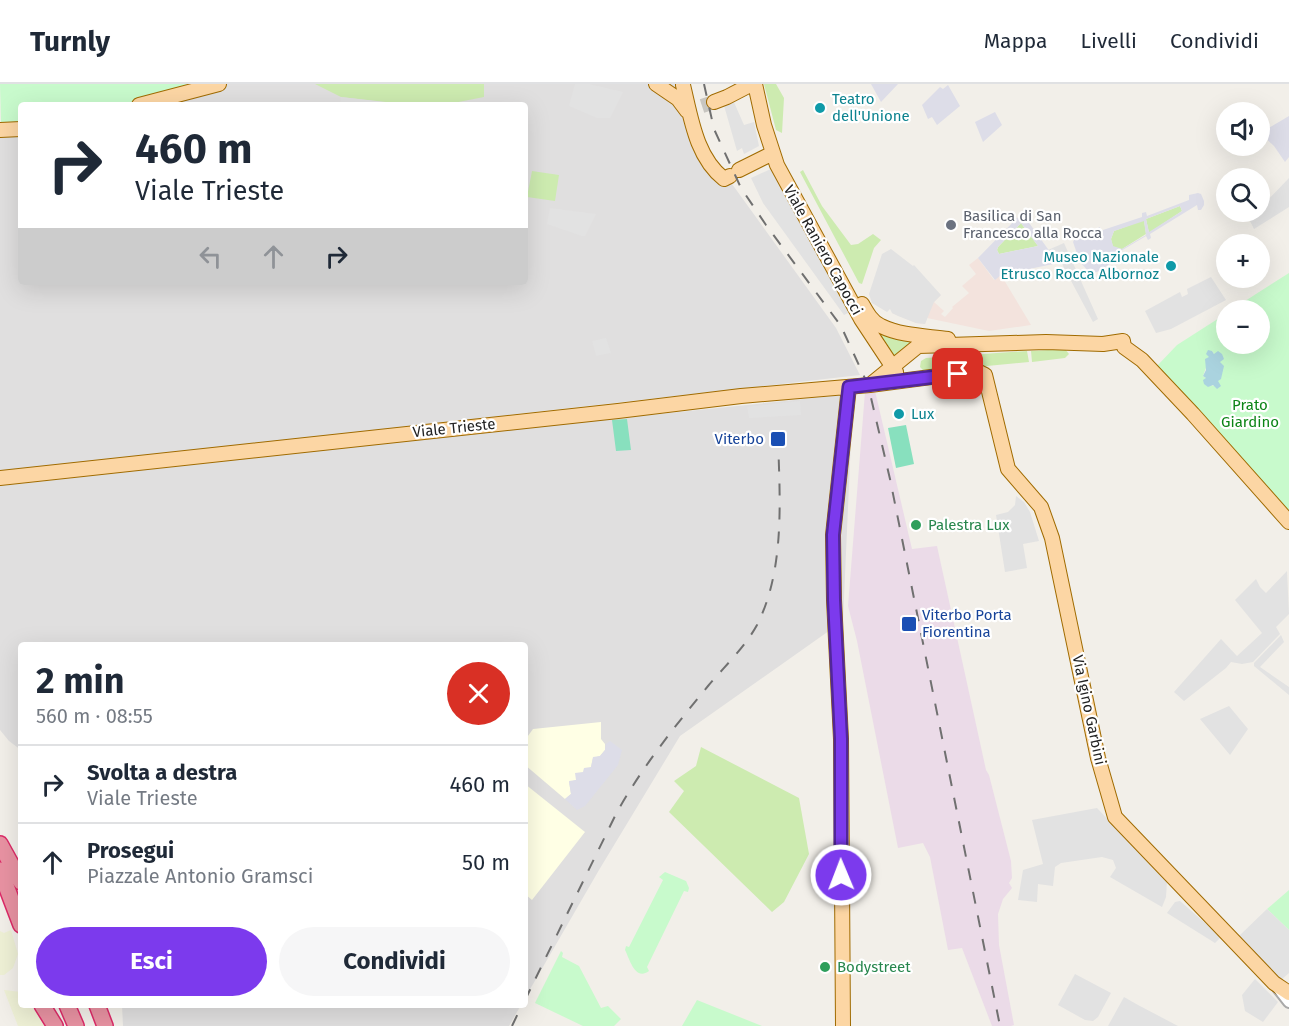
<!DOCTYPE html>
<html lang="it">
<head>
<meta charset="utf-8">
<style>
	body { margin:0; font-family:"Fira Sans",sans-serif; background:#f6f6f7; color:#1f2937; height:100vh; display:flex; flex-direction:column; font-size:22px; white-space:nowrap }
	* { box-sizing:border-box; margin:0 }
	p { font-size:20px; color:#747a83 }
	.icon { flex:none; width:33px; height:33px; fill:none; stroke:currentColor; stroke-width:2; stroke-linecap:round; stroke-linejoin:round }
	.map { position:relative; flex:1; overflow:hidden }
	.side { position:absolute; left:18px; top:558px; width:510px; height:366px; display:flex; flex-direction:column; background:#fff; border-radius:6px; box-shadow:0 6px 24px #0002 }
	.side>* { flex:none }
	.banner { position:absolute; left:18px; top:18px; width:510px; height:183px; border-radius:6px; box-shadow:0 6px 24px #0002; background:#fff; color:#1f2937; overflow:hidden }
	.buttons { position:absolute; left:1216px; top:18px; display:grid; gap:12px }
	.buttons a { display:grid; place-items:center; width:54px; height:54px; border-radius:50%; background:#fff; box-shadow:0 6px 24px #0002; font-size:30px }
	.pin { position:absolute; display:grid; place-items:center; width:51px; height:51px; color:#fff; margin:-26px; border-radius:12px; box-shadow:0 3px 9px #0006 }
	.me { position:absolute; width:66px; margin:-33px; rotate:359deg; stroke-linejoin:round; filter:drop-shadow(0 0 4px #0008) }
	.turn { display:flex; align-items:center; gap:21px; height:126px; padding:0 18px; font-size:27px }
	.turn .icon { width:78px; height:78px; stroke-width:2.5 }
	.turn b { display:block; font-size:42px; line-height:51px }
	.lanes { display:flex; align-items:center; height:57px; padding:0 18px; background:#0003; justify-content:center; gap:30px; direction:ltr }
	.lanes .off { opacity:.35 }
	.round { display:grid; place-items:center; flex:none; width:63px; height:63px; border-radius:32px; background:#f6f6f7 }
	.summary { display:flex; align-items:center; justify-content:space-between; height:102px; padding:0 18px }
	h1 { font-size:36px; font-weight:700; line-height:45px }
	.primary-button { display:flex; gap:12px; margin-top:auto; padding:12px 18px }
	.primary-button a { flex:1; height:69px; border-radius:36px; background:#7c3aed; color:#fff; font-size:24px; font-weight:700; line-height:69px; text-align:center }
	.primary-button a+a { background:#f6f6f7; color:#1f2937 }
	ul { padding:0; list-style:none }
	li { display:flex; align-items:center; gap:18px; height:78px; padding:0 18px; border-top:2px solid #e0e1e3 }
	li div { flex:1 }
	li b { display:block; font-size:22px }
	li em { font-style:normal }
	header { display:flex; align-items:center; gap:36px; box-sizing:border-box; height:84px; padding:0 30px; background:#fff; border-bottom:2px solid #e0e1e3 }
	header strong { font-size:28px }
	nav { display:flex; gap:33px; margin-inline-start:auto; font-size:21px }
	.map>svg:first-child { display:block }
	.residential { fill:#e0dfdf }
	.industrial { fill:#ebdbe8 }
	.education { fill:#ffffe5 }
	.military { fill:#f3e3dd }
	.farmland { fill:#eef0d5 }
	.grass { fill:#cdebb0 }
	.park { fill:#c8facc; fill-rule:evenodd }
	.pitch { fill:#88e0be }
	.parking { fill:#e2e2e2 }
	.plaza { fill:#dddde8; fill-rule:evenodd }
	.water { fill:#aad3df }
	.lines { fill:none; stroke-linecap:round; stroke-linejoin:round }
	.major-tunnel { stroke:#c8c6c1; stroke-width:14; stroke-dasharray:14 7; stroke-linecap:butt }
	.minor-casing { stroke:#a9a9a9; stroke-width:14 }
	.major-casing { stroke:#a06b00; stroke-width:16 }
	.highway-casing { stroke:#dc2a67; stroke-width:18 }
	.minor { stroke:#fff; stroke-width:10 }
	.major { stroke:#fcd6a4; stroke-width:14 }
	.highway { stroke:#e892a2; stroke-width:15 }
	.rail { stroke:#707070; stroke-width:2; stroke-dasharray:12 12; stroke-linecap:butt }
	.route-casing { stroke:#51269a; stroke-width:15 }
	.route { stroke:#7c3aed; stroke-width:10 }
	.culture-dot { fill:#0f9aa8; stroke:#fff; stroke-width:2 }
	.worship-dot { fill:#6b7280; stroke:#fff; stroke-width:2 }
	.transit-dot { fill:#1a4fb4; stroke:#fff; stroke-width:2 }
	.leisure-dot { fill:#2e9e5b; stroke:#fff; stroke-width:2 }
	.labels { text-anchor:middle; stroke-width:4.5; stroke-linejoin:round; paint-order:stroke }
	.culture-label { font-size:15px; fill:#0d838f; stroke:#fff; text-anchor:start }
	.worship-label { font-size:15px; fill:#5b616d; stroke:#fff; text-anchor:start }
	.street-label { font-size:15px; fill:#222; stroke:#fff }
	.park-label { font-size:15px; fill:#0c8416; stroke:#fff }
	.transit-label { font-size:15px; fill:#164399; stroke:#fff; text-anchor:end }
	.leisure-label { font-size:15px; fill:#27864d; stroke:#fff; text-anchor:start }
</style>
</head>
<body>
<header>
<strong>Turnly</strong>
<nav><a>Mappa</a><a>Livelli</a><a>Condividi</a></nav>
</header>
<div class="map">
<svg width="1289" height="942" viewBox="0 0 1289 942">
	<rect width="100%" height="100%" fill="#f2efe9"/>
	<path class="residential" d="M198 0H690L696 37 706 61 719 82 836 244 860 291 0 389V40L21 38V198H525V21H126Z
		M853 310 843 537 680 652 599 786 525 914V561H21V666L9 657 0 646V402L561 340Z
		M122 921H521L509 942H123Z"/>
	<path class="industrial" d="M875 307 912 465 937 462 986 686 989 691 1011 777 1012 794 1009 799 1012 804 1003 815 998 830 999 861 1014 941 1011 942H992L962 864 948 866 930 773 923 759 898 764 857 557 848 522 865 308Z"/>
	<path class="education" d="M601 638V655L605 660V666L600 672 593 674 591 683 576 696 569 698 571 710 565 715 525 681V656L533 645Z
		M525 700 585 748 532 816 525 810Z"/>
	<path class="military" d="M978 174 994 196 1001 191 1031 241 989 247 927 234 925 240 916 239 892 229 941 211 934 218 944 227 941 230 945 233 953 224 952 223 969 209 962 202 976 190 969 181Z"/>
	<path class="farmland" d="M11 846 18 870 13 884 4 891H0V847L4 849Z
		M4 906 21 908V921H31L44 942H18Z"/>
	<path class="grass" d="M315 0H484V13L443 21H407L341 13Z
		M764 0H776L784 14 782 49 776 46Z
		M803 86 822 122 851 161 858 160 873 150 881 156 874 164 862 200 859 199 800 88Z
		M532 87 559 91 555 117 527 113Z
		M1180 122 1182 127 1149 149 1146 135Z
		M1144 136 1146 150 1122 165 1113 163 1111 155 1114 147Z
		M1021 139 1038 162 999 170 997 166 998 163Z
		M877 247 910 257V260L893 276Z
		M1065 265 1069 270 1065 274 1032 278 1031 267Z
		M1027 267 1029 278 925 288 920 283 921 277 926 274Z
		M701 663 799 714 809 770 784 818 772 828 669 728 684 707 674 697 696 682Z"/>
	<path class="park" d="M0 0H198L126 21H21V38L1 39Z
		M1289 189V430L1156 283 1177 261 1227 229V260H1260V226H1231ZM1212 267 1221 280 1215 302 1210 301 1208 303 1206 294 1203 292Z
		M665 788 686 797 689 804 688 808 684 807 647 883 649 887C635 897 630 876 625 866L626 862 629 863 663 796 659 793Z
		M1289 806V846L1267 825Z
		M561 867 563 869 562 873 579 882 601 924 608 922 621 935 614 942H583L535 919Z
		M697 916 762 942H682Z"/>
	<path class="pitch" d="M627 335 631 366 616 367 612 336Z
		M906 341 914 380 896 384 888 344Z"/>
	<path class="parking" d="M575 0H589L623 8 610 34H597L569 22Z
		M341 13 413 21H415H340Z
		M733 16 744 41 754 38 759 62 744 70 742 64 737 67 723 18Z
		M773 84 852 227 844 231 763 119 751 94Z
		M1289 94V123L1254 145 1249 135 1256 128H1260V124Z
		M550 124 596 130 585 152H582L547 140Z
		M1064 159 1098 235 1093 238 1061 178 1057 179 1048 166Z
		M891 165 913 182 914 181 941 211 934 218 925 240 916 239 898 232 892 229 890 225 887 228 872 219 869 210 882 170Z
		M1211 193 1226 216 1171 245 1156 249 1145 227 1180 208 1182 213 1188 210 1187 205Z
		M606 254 611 269 596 272 592 257Z
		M800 317 801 331 749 334 747 323Z
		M1016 412 1024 418 1030 428 1039 457 1023 460 1027 484 1005 488 996 431 1008 428 1015 421Z
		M1287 487 1289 530 1276 543 1280 550 1253 578 1242 580 1231 578 1226 584 1184 617 1174 608 1221 555 1237 572 1262 549 1235 516 1256 495 1260 503 1266 509Z
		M1281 551 1284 558 1260 583 1289 603V611L1254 582V579Z
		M1229 622 1248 645 1230 671 1200 635Z
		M1097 724 1167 797 1166 813 1162 823 1110 793 1116 784 1113 776 1102 773 1061 779 1055 783 1053 802 1038 800 1037 818 1018 816 1023 786 1043 780 1032 736Z
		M1180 817 1221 853 1215 859 1167 829 1175 818Z
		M1267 825 1289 846V889L1281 896 1239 852Z
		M1075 890 1111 909 1098 933 1093 937 1085 936 1058 921Z
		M1255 895 1278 918 1263 938 1245 927 1242 911Z
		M1124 913 1138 921 1178 942H1108Z"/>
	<path class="plaza" d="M871 0H898L881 18Z
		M948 1 960 22 937 41 932 33 928 35 922 21 940 3 943 5Z
		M995 28 1002 41 983 58 975 38Z
		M1289 32V73L1285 78 1274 62 1260 49Z
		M1198 109 1201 110 1204 117V121L1201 126H1198L1197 121 1150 150 1151 154 1148 156 1146 152 1109 174 1110 180 1097 188 1090 189 1080 178 1073 158 1076 152 1100 143V147L1142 133V129L1146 128 1147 132 1189 116V111ZM1180 122 1182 127 1149 148 1146 135ZM1144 137 1146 151 1122 165 1113 162 1111 155 1114 147Z
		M1022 129 1058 179 1001 191 995 196 978 174ZM1021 139 1038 162 999 170 997 166 998 163Z
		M610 657 622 666 618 681 585 722 577 726 565 715 571 710 569 697 576 696 575 689 583 688 584 684 591 683 593 673 600 672 605 666 606 660Z"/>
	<path class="water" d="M1208 266 1212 267 1214 270 1218 267 1222 270 1224 275 1220 278 1224 282 1221 295 1218 297 1221 302 1217 305 1213 301 1208 303 1204 300 1203 296 1206 294 1203 292 1206 286 1205 275 1209 273 1206 270Z"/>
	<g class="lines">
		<path class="major-tunnel" d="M702 22 714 18"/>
		<defs>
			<path id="minor" d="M1278 904 1289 918"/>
			<path id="major" d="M656 0 678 15 687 27
				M755 0 764 41 777 81 861 235 896 288
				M683 1C691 34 696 73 724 95L730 92
				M714 18 727 13 752 0
				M139 21 219 0
				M0 46 21 45
				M739 86 773 69
				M862 220C867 229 872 238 881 242 901 252 927 252 948 255
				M870 301 918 262 1046 258 1103 260 1123 257 1124 263 1142 276 1193 330 1289 438
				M0 394 618 327 741 312 870 301 977 287 985 291 1008 385 1041 423 1052 454 1098 674 1115 733 1274 899 1289 909
				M843 942 841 655 834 516 833 451 849 303"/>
			<path id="highway" d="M0 760 21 798
				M0 786 21 841
				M42 921 55 942
				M67 921 76 942
				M97 921 105 942"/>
		</defs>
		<use href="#minor" class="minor-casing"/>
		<use href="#major" class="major-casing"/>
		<use href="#highway" class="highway-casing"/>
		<use href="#minor" class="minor"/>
		<use href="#major" class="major"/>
		<use href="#highway" class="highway"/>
		<path class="rail" d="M704 0 714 45 741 104 766 141 841 242 868 301 890 395 1000 942
			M525 916 617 728C643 682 675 642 708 602 725 582 745 563 757 541 785 486 780 415 778 355
			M512 942 522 921"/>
	</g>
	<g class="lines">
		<defs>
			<path id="route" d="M841 791V655L834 516 833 451 849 303 958 290"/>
		</defs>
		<use href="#route" class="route-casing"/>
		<use href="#route" class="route"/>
	</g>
	<g class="culture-dot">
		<circle cx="820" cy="24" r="6"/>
		<circle cx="1171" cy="182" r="6"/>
		<circle cx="899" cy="330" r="6"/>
	</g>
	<circle class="worship-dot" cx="951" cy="141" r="6"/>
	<g class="transit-dot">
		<rect x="770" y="347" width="16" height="16" rx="3"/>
		<rect x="901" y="532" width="16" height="16" rx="3"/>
	</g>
	<g class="leisure-dot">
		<circle cx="916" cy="441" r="6"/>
		<circle cx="825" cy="883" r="6"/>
	</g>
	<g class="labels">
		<g class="culture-label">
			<text x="832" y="20">Teatro<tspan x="832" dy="17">dell'Unione</tspan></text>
			<text x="1159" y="178" text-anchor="end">Museo Nazionale<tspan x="1159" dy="17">Etrusco Rocca Albornoz</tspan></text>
			<text x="911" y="335">Lux</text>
		</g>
		<g class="worship-label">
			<text x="963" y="137">Basilica di San<tspan x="963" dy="17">Francesco alla Rocca</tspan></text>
		</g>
		<g class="street-label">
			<text transform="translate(823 166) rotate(61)" y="5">Viale Raniero Capocci</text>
			<text transform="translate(454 344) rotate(-6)" y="5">Viale Trieste</text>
			<text transform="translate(1089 626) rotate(78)" y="5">Via Igino Garbini</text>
		</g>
		<g class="park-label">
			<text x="1250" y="326">Prato<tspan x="1250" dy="17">Giardino</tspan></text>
		</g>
		<g class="transit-label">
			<text x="764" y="360">Viterbo</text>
			<text x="922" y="536" text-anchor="start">Viterbo Porta<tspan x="922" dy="17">Fiorentina</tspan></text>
		</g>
		<g class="leisure-label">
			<text x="928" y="446">Palestra Lux</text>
			<text x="837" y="888">Bodystreet</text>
		</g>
	</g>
</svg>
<div class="buttons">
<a><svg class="icon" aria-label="sound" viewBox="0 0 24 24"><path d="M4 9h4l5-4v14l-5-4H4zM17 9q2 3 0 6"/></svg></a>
<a><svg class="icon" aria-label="search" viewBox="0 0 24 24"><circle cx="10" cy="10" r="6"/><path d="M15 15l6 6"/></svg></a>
<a>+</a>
<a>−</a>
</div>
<div class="pin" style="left:958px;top:290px;background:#d93025"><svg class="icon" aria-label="arrive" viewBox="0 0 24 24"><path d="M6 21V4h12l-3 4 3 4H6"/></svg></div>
<svg class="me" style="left:841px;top:791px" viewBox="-20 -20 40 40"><circle r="17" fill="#7c3aed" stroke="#fff" stroke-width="3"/><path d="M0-11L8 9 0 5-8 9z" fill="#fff"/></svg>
<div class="banner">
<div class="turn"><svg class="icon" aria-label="right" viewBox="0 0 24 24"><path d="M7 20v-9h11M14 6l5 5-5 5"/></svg><div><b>460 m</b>Viale Trieste</div></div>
<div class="lanes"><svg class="icon off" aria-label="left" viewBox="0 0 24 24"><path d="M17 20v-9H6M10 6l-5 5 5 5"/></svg><svg class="icon off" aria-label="ahead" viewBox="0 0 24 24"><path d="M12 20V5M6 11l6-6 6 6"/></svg><svg class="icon" aria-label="right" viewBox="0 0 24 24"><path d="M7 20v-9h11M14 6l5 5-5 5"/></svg></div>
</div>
<section class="side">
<div class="summary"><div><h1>2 min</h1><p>560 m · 08:55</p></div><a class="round" style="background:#d93025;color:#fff"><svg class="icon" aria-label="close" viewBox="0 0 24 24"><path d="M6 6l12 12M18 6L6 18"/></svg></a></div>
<ul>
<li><svg class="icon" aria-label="right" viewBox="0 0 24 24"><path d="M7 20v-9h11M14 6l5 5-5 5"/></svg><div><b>Svolta a destra</b><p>Viale Trieste</p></div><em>460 m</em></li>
<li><svg class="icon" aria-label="ahead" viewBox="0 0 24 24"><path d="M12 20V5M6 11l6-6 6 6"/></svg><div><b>Prosegui</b><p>Piazzale Antonio Gramsci</p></div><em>50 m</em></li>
</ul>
<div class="primary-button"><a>Esci</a><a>Condividi</a></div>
</section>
</div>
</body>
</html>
